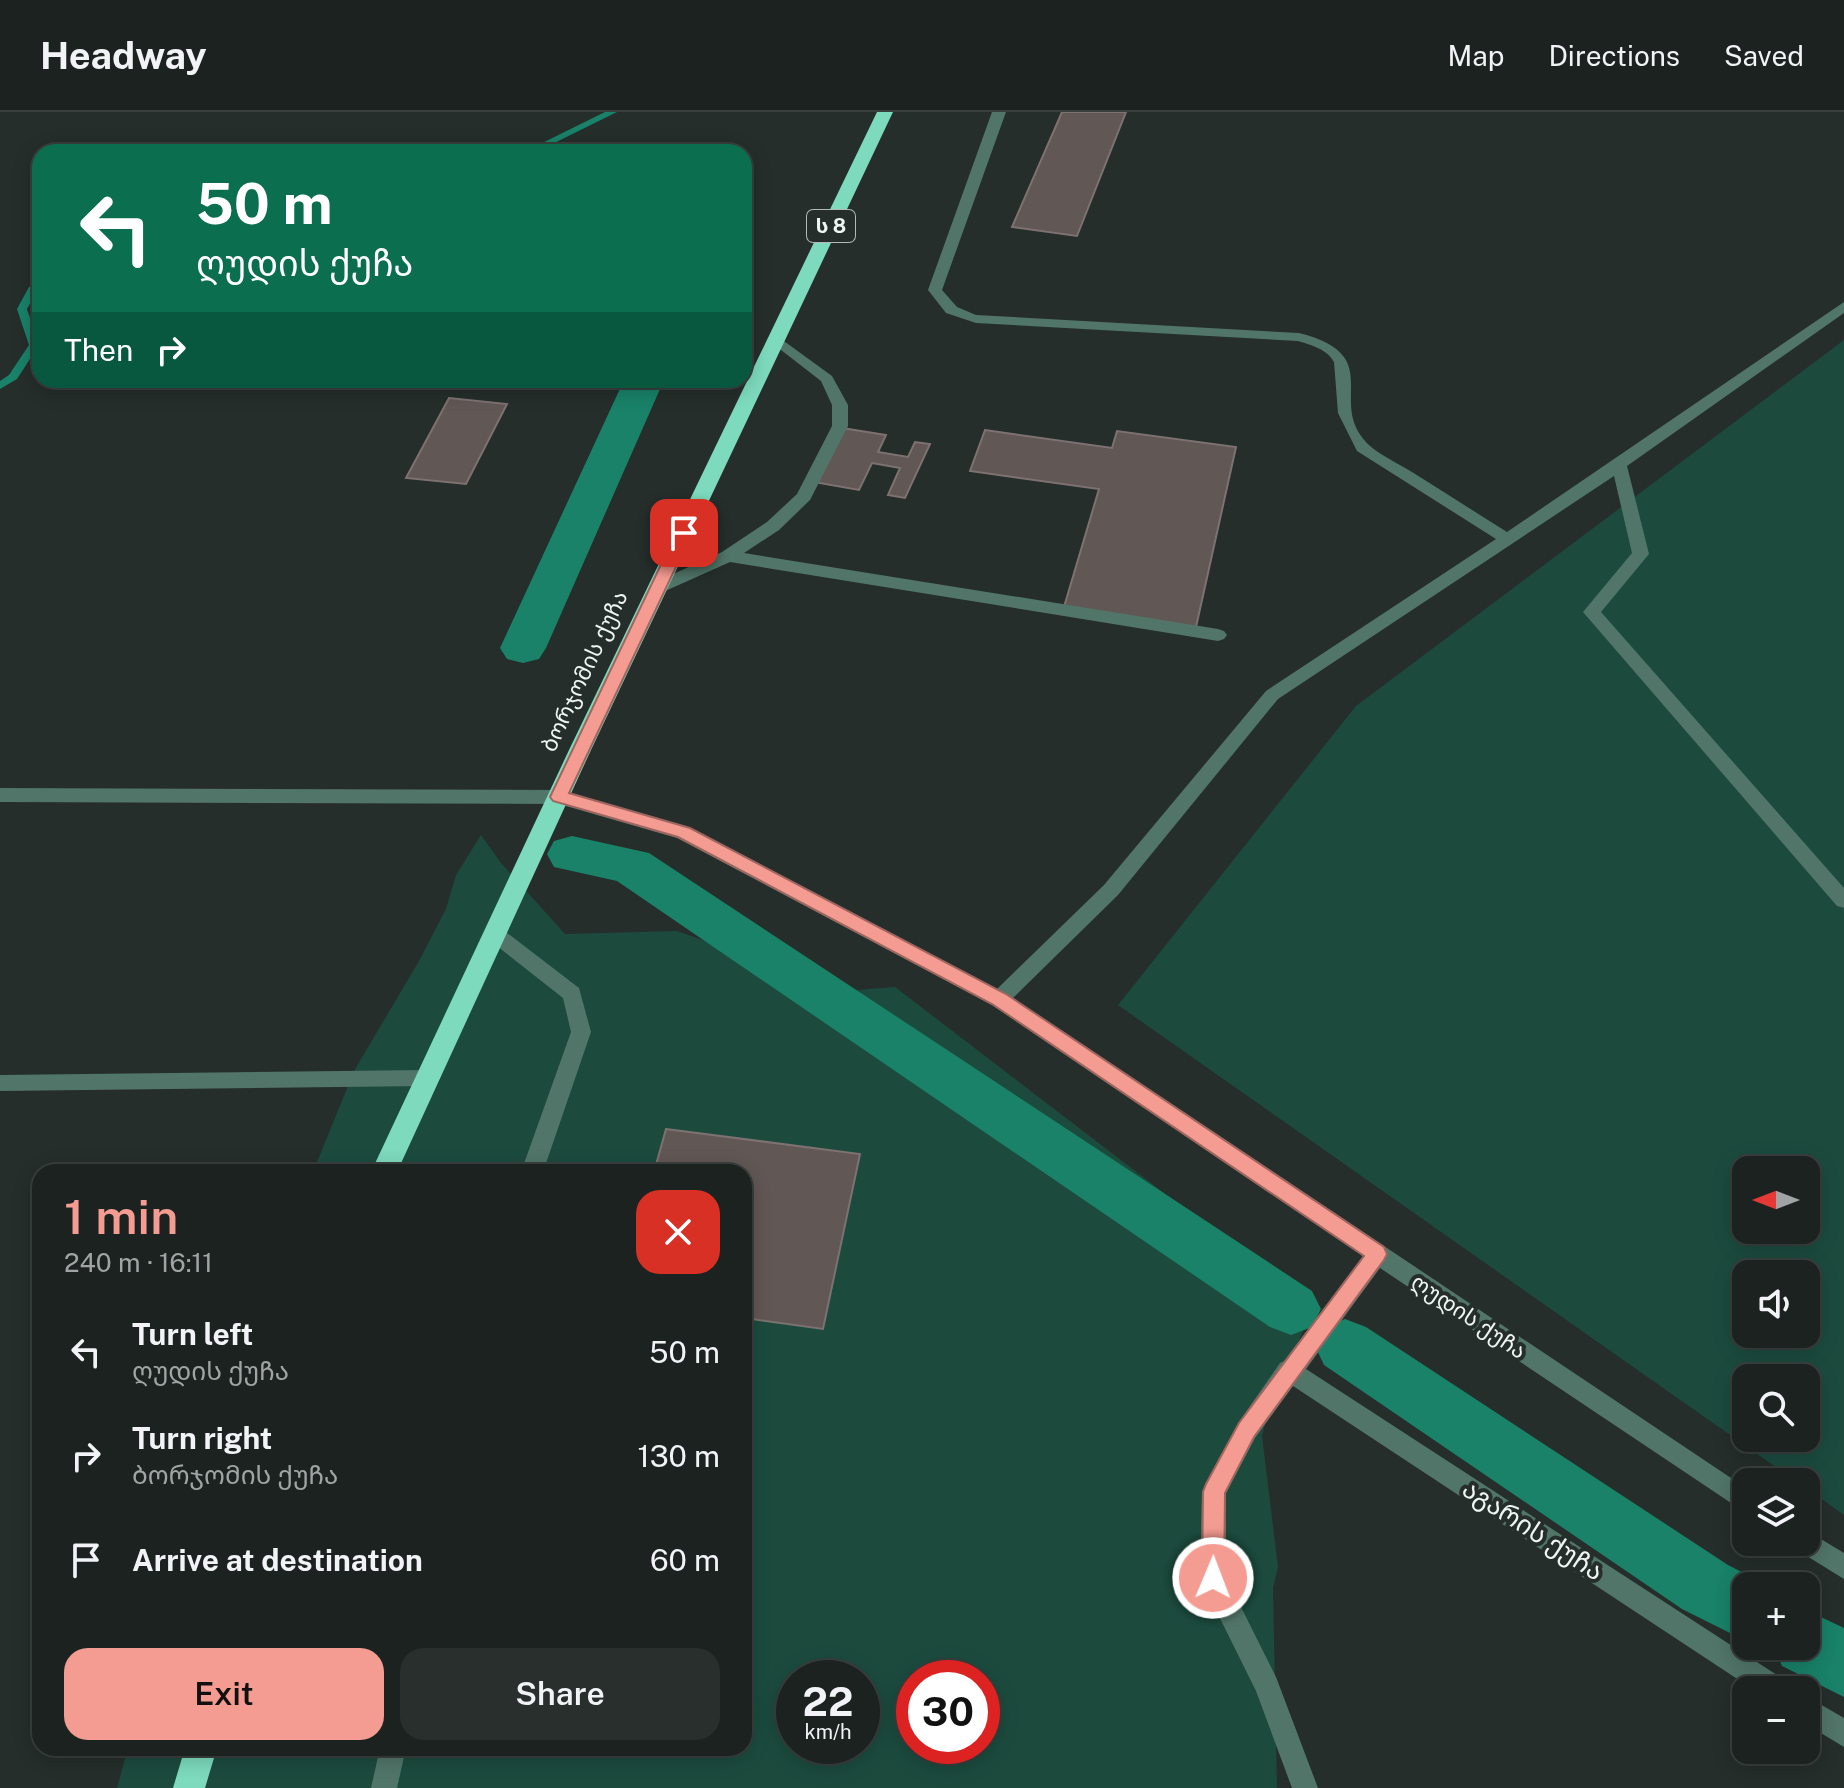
<!DOCTYPE html>
<html lang="en">
<head>
<meta charset="utf-8">
<style>
	body { margin:0; font-family:"Public Sans","Noto Sans Georgian",sans-serif; background:#292f2d; color:#f1f3f6; height:100vh; display:flex; flex-direction:column; font-size:30px; white-space:nowrap }
	* { box-sizing:border-box; margin:0 }
	p { font-size:26px; color:#a0a4a5 }
	.icon { flex:none; width:44px; height:44px; fill:none; stroke:currentColor; stroke-width:2; stroke-linecap:round; stroke-linejoin:round }
	.map { position:relative; flex:1; overflow:hidden }
	.drawer { position:absolute; left:32px; top:1052px; width:720px; height:592px; display:flex; flex-direction:column; background:#1c2220; border-radius:24px; box-shadow:0 4px 20px #0003,0 0 0 2px #3a3f3e }
	.drawer>* { flex:none }
	.guide { position:absolute; left:32px; top:32px; width:720px; height:244px; border-radius:24px; box-shadow:0 4px 20px #0003,0 0 0 2px #3a3f3e; background:#0b6e4f; color:#fff; overflow:hidden }
	.needle { width:52px; rotate:270deg }
	.fabs { position:absolute; left:1732px; top:1044px; display:grid; gap:16px }
	.fabs a { display:grid; place-items:center; width:88px; height:88px; border-radius:16px; background:#1c2220; box-shadow:0 4px 20px #0003,0 0 0 2px #3a3f3e; font-size:40px }
	.speed { position:absolute; left:776px; top:1548px; display:flex; gap:16px; font-size:40px; font-weight:700; text-align:center }
	.speed>* { display:grid; place-content:center; width:104px; height:104px; border-radius:50%; background:#1c2220; box-shadow:0 4px 20px #0003,0 0 0 2px #3a3f3e; line-height:1 }
	.speed small { font-size:20px; font-weight:400 }
	.speed .limit { border:12px solid #d22; background:#fff; color:#111 }
	.pin { position:absolute; display:grid; place-items:center; width:68px; height:68px; color:#fff; margin:-34px; border-radius:16px; box-shadow:0 4px 12px #0006 }
	.me { position:absolute; width:88px; margin:-44px; rotate:1deg; stroke-linejoin:round; filter:drop-shadow(0 0 6px #0008) }
	.turn { display:flex; align-items:center; gap:28px; height:168px; padding:0 32px; font-size:36px }
	.turn .icon { width:104px; height:104px; stroke-width:2.5 }
	.turn b { display:block; font-size:56px; line-height:68px }
	.then { display:flex; align-items:center; height:76px; padding:0 32px; background:#0003; gap:16px; font-size:30px }
	.round { display:grid; place-items:center; flex:none; width:84px; height:84px; border-radius:24px; background:#292f2d }
	.head { display:flex; align-items:center; justify-content:space-between; height:136px; padding:0 32px }
	h1 { font-size:48px; font-weight:600; line-height:60px; color:#f59c92 }
	.action { display:flex; gap:16px; margin-top:auto; padding:16px 32px }
	.action a { flex:1; height:92px; border-radius:24px; background:#f59c92; color:#111; font-size:32px; font-weight:600; line-height:92px; text-align:center }
	.action a+a { background:#292f2d; color:#f1f3f6 }
	ul { padding:0; list-style:none }
	li { display:flex; align-items:center; gap:24px; height:104px; padding:0 32px }
	li div { flex:1 }
	li b { display:block; font-size:30px }
	li em { font-style:normal }
	header { display:flex; align-items:center; gap:48px; box-sizing:border-box; height:112px; padding:0 40px; background:#1c2220; border-bottom:2px solid #3a3f3e }
	header strong { font-size:38px }
	nav { display:flex; gap:44px; margin-inline-start:auto; font-size:28px }
	.map>svg:first-child { display:block }
	.green { fill:#1c4b3e; fill-rule:evenodd }
	.lines { fill:none; stroke-linecap:round; stroke-linejoin:round }
	.stream { fill:#198269; fill-rule:evenodd }
	.canal { fill:#198269; fill-rule:evenodd }
	.building { fill:#615755; stroke:#7d7271; stroke-width:2 }
	.minor { fill:#517569; fill-rule:evenodd }
	.highway { fill:#7ddabd; fill-rule:evenodd }
	.route { fill:#f59c92; stroke:#9f655f; stroke-width:2 }
	.labels { text-anchor:middle; stroke-width:8; stroke-linejoin:round; paint-order:stroke }
	.shield { fill:#252e2b; stroke:#b2b9b7; stroke-width:2 }
	.shield-label { font-size:20px; font-weight:bold; fill:#eff5f3 }
	.street-label { font-size:22px; fill:#eff5f3; stroke:#252e2b }
	.near-street-label { font-size:26px; fill:#eff5f3; stroke:#252e2b }
</style>
</head>
<body>
<header>
<strong>Headway</strong>
<nav><a>Map</a><a>Directions</a><a>Saved</a></nav>
</header>
<div class="map">
<svg width="1844" height="1676" viewBox="0 0 1844 1676">
	<rect width="100%" height="100%" fill="#252e2b"/>
	<path class="green" d="M1844 228V1403L1806 1376V1370H1797L1118 893 1356 594ZM1746 1058H1806V1118H1746ZM1746 1162H1806V1222H1746ZM1746 1266H1806V1326H1746Z
		M481 723 501 751 565 822 677 819 777 854 858 878 895 875 1313 1195 1267 1305 1262 1324 1278 1455 1273 1476 1277 1676H117L128 1636H744V1060H313L354 959 419 849 446 797 456 763ZM794 1566H862V1634H794ZM914 1566H982V1634H914Z"/>
	<g class="lines">
		<path class="stream" d="M605 0H617L536 40H524Z
			M40 171V178L37 179 27 197 39 233 17 267 0 277V269L9 263 29 233 17 197 29 175Z"/>
		<path class="canal" d="M624 268H664L546 536 539 547 523 551 507 547 500 536Z
			M572 724 649 741 1312 1179 1321 1197 1312 1215 1291 1223 1270 1215 617 769 554 755 547 742 554 729Z
			M1345 1207 1366 1215 1728 1453 1769 1474H1746V1529L1682 1497 1324 1253 1315 1234 1324 1215Z
			M1806 1498 1844 1516V1585L1782 1554 1774 1534H1806Z"/>
	</g>
	<path class="building" d="M1062 0H1126L1077 124 1012 115Z
		M449 286 507 292 466 372 406 366Z
		M842 316 886 323 878 340 908 345 915 330 930 332 905 386 888 383 900 356 872 351 859 378 814 370Z
		M985 318 1112 336 1117 319 1236 335 1196 515 1064 495 1099 377 970 359Z
		M666 1017 860 1042 823 1217 744 1206V1060H654Z"/>
	<g class="lines">
		<path class="minor" d="M992 0H1006L942 178 957 195 976 203 1299 221C1390 244 1323 291 1370 334 1382 344 1399 352 1412 360 1444 380 1475 400 1507 420L1844 190V201L1627 354 1649 442 1601 500 1844 776V796L1837 794 1583 500 1632 441 1614 364 1278 587 1118 783 1013 886 1746 1376V1401L1380 1156 1306 1257 1786 1569 1790 1578H1754L1293 1274 1255 1326 1226 1381V1465L1276 1565 1318 1676H1292L1256 1579 1200 1466 1202 1380 1239 1310 1280 1251 1284 1249 1363 1144 992 893 677 726 559 692 0 690V676L559 678 691 716 997 877 1104 773 1266 579 1496 427 1357 339 1338 301 1334 250C1327 237 1311 233 1298 229L976 211 946 201 928 178Z
			M777 224 832 264 848 293V314L810 388 779 418 744 441 1218 517 1224 519 1227 523 1224 527 1218 529 730 450 663 480H651L649 476 651 472 722 440 767 410 797 382 832 314V293L821 269 772 231 770 228Z
			M495 815 502 817 579 876 591 920 543 1060H521L571 920 563 886 488 827 485 822 488 817Z
			M426 958 433 960 437 966 433 972 426 974 0 979V963Z
			M1806 1418 1844 1441V1467L1797 1438 1794 1430H1806Z
			M1806 1584 1844 1606V1635L1806 1612Z
			M380 1636H406L397 1676H371Z"/>
		<path class="highway" d="M877 0H893L591 638 397 1060H371L569 638Z
			M185 1636H217L205 1676H173Z"/>
	</g>
	<path class="route" d="M684 416 692 421 569 681 690 716 1006 882 1384 1135 1387 1142 1384 1148 1254 1325 1225 1381 1224 1466 1221 1474 1213 1477 1205 1474 1202 1466 1203 1380 1206 1372 1239 1311 1364 1144 992 892 678 725 553 689 550 685 676 421Z"/>
	<g class="labels">
		<rect class="shield" x="807" y="98" width="48" height="32" rx="6"/>
		<g class="shield-label">
			<text x="831" y="121">ს 8</text>
		</g>
		<g class="street-label">
			<text transform="translate(584 559) rotate(-65)" y="8">ბორჯომის ქუჩა</text>
			<text transform="translate(1469 1204) rotate(34)" y="8">ღუდის ქუჩა</text>
		</g>
		<g class="near-street-label">
			<text transform="translate(1533 1418) rotate(33)" y="9">აგარის ქუჩა</text>
		</g>
	</g>
</svg>
<div class="fabs">
<a><svg class="needle" viewBox="-14 -14 28 28"><path d="M0-13l5 13h-10z" fill="#e53935"/><path d="M0 13l5-13h-10z" fill="#a0a4a5"/></svg></a>
<a><svg class="icon" aria-label="sound" viewBox="0 0 24 24"><path d="M4 9h4l5-4v14l-5-4H4zM17 9q2 3 0 6"/></svg></a>
<a><svg class="icon" aria-label="search" viewBox="0 0 24 24"><circle cx="10" cy="10" r="6"/><path d="M15 15l6 6"/></svg></a>
<a><svg class="icon" aria-label="layers" viewBox="0 0 24 24"><path d="M12 4l9 5-9 5-9-5zM3 14l9 5 9-5"/></svg></a>
<a>+</a>
<a>−</a>
</div>
<div class="speed"><div>22<small>km/h</small></div><div class="limit">30</div></div>
<div class="pin" style="left:684px;top:421px;background:#d93025"><svg class="icon" aria-label="arrive" viewBox="0 0 24 24"><path d="M6 21V4h12l-3 4 3 4H6"/></svg></div>
<svg class="me" style="left:1213px;top:1466px" viewBox="-20 -20 40 40"><circle r="17" fill="#f59c92" stroke="#fff" stroke-width="3"/><path d="M0-11L8 9 0 5-8 9z" fill="#fff"/></svg>
<div class="guide">
<div class="turn"><svg class="icon" aria-label="left" viewBox="0 0 24 24"><path d="M17 20v-9H6M10 6l-5 5 5 5"/></svg><div><b>50 m</b>ღუდის ქუჩა</div></div>
<div class="then">Then<svg class="icon" aria-label="right" viewBox="0 0 24 24"><path d="M7 20v-9h11M14 6l5 5-5 5"/></svg></div>
</div>
<section class="drawer">
<div class="head"><div><h1>1 min</h1><p>240 m · 16:11</p></div><a class="round" style="background:#d93025;color:#fff"><svg class="icon" aria-label="close" viewBox="0 0 24 24"><path d="M6 6l12 12M18 6L6 18"/></svg></a></div>
<ul>
<li><svg class="icon" aria-label="left" viewBox="0 0 24 24"><path d="M17 20v-9H6M10 6l-5 5 5 5"/></svg><div><b>Turn left</b><p>ღუდის ქუჩა</p></div><em>50 m</em></li>
<li><svg class="icon" aria-label="right" viewBox="0 0 24 24"><path d="M7 20v-9h11M14 6l5 5-5 5"/></svg><div><b>Turn right</b><p>ბორჯომის ქუჩა</p></div><em>130 m</em></li>
<li><svg class="icon" aria-label="arrive" viewBox="0 0 24 24"><path d="M6 21V4h12l-3 4 3 4H6"/></svg><div><b>Arrive at destination</b></div><em>60 m</em></li>
</ul>
<div class="action"><a>Exit</a><a>Share</a></div>
</section>
</div>
</body>
</html>
